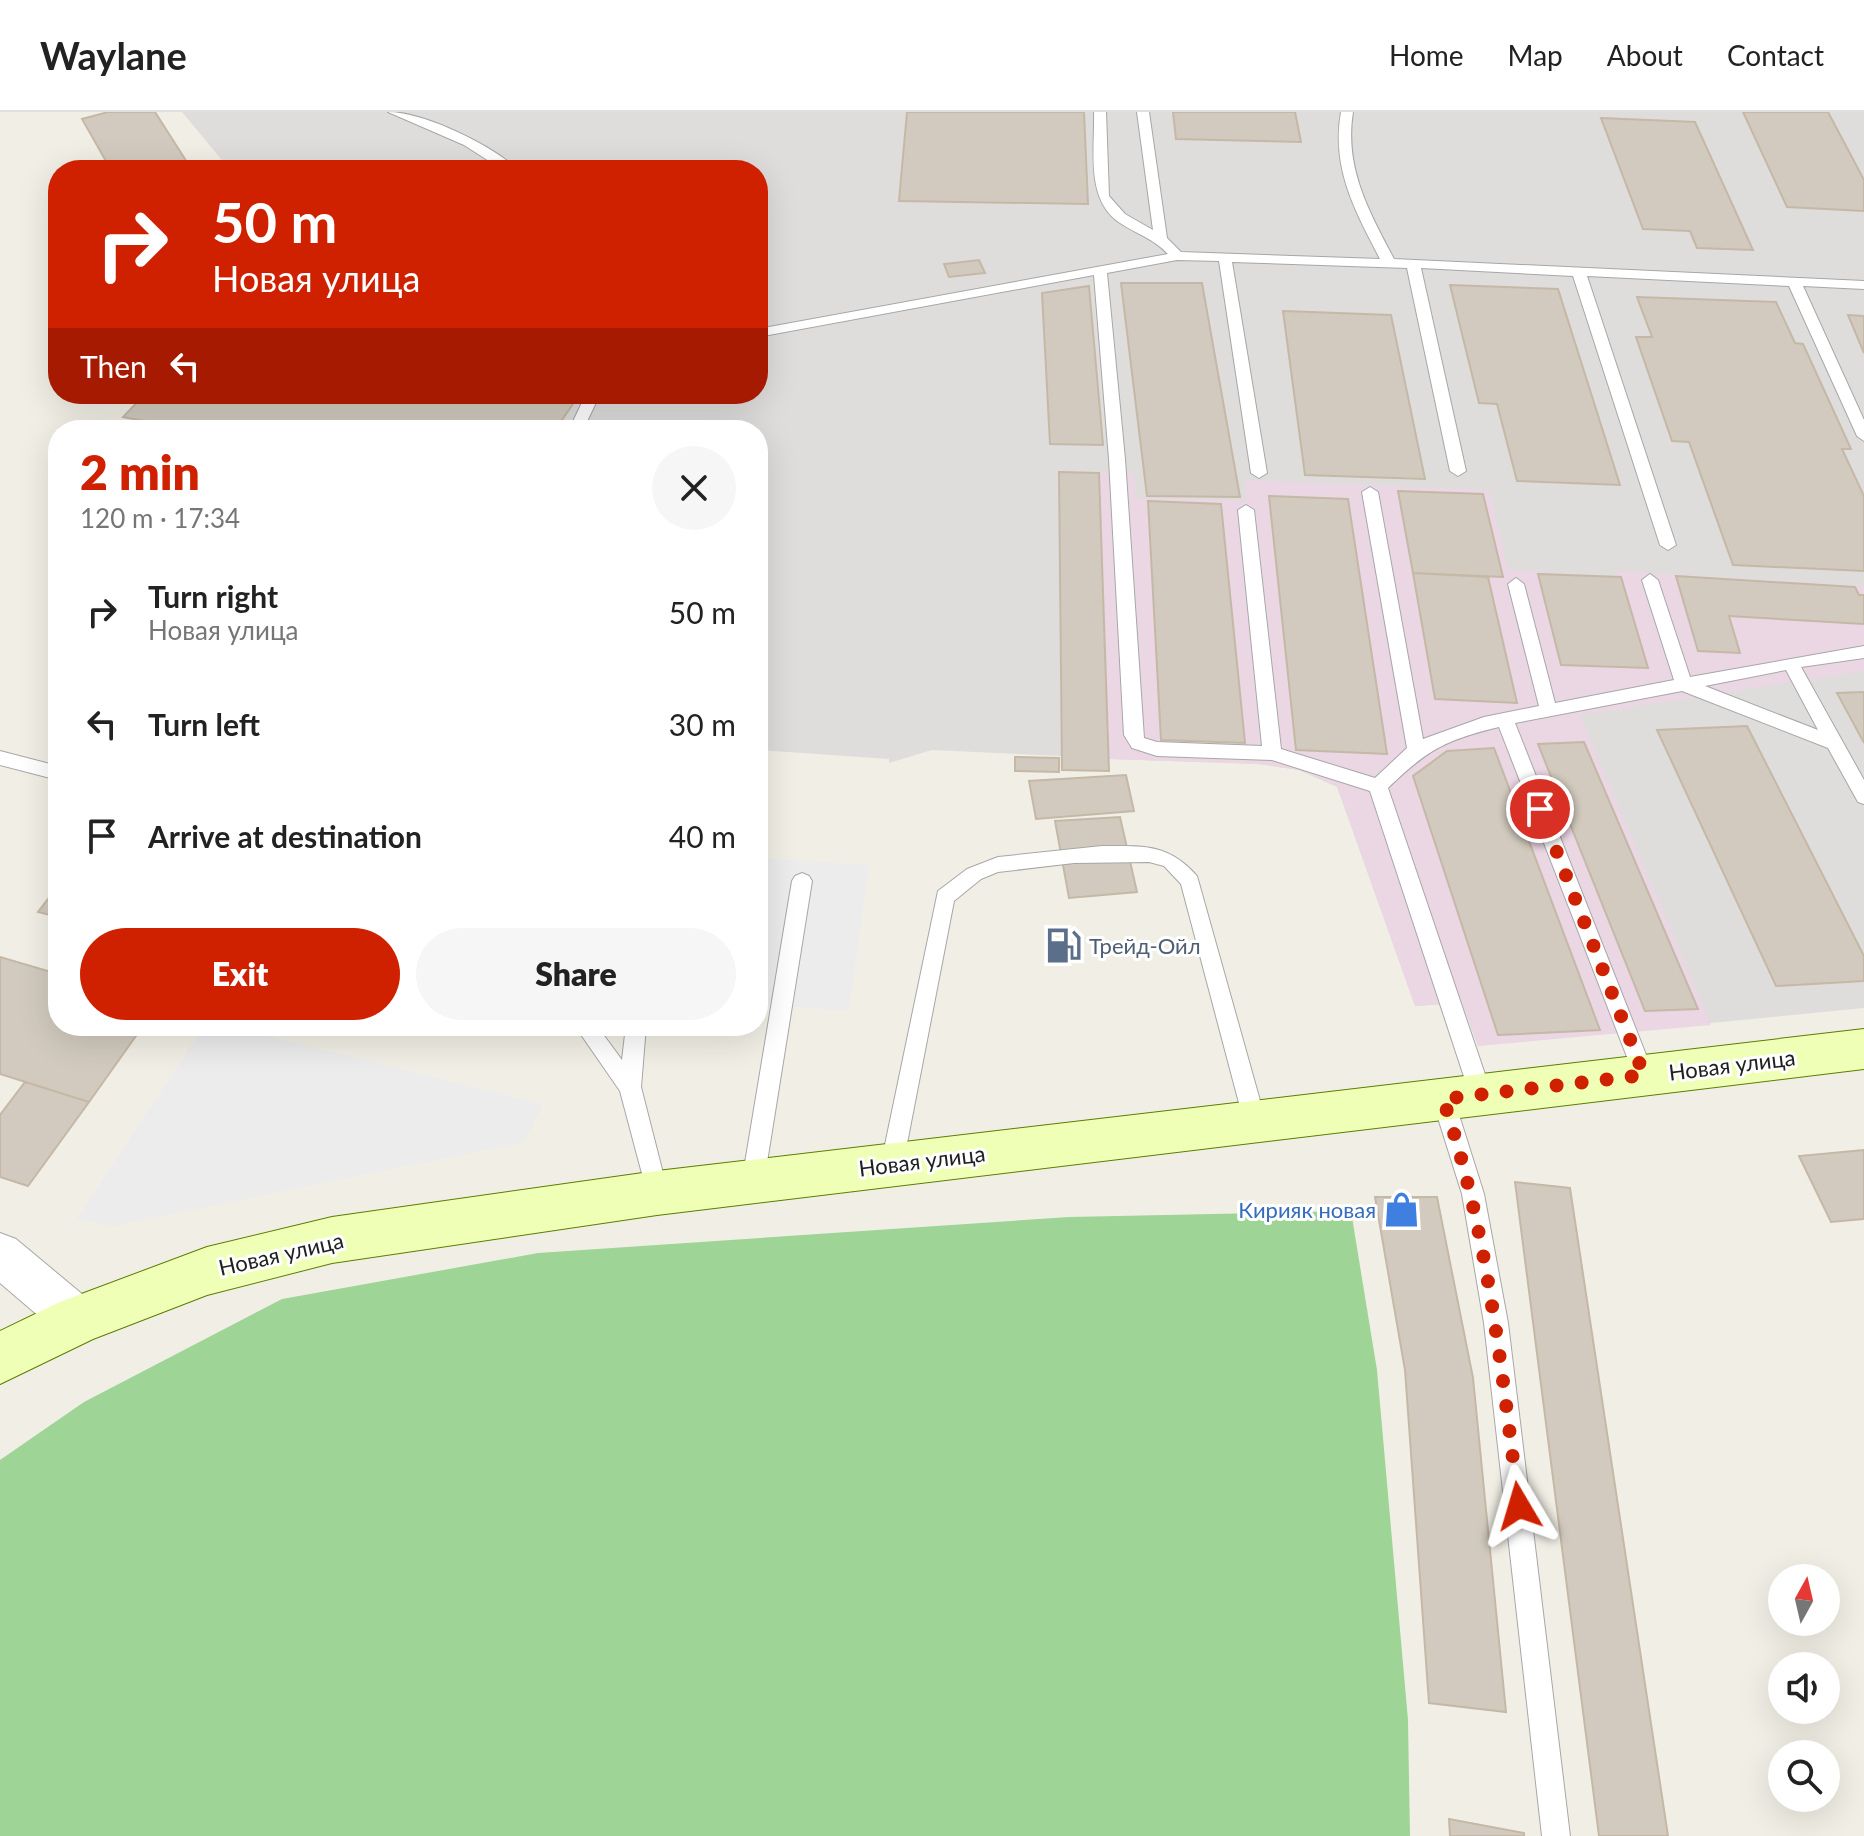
<!DOCTYPE html>
<html lang="en">
<head>
<meta charset="utf-8">
<style>
	body { margin:0; font-family:Lato,sans-serif; background:#f6f6f6; color:#222; height:100vh; display:flex; flex-direction:column; font-size:30px; white-space:nowrap }
	* { box-sizing:border-box; margin:0 }
	p { font-size:26px; color:#767676 }
	.icon { flex:none; width:44px; height:44px; fill:none; stroke:currentColor; stroke-width:2; stroke-linecap:round; stroke-linejoin:round }
	.map { position:relative; flex:1; overflow:hidden }
	.drawer { position:absolute; left:48px; top:308px; width:720px; height:616px; display:flex; flex-direction:column; background:#fff; border-radius:32px; box-shadow:0 8px 32px #0002 }
	.drawer>* { flex:none }
	.guide { position:absolute; left:48px; top:48px; width:720px; height:244px; border-radius:32px; box-shadow:0 8px 32px #0002; background:#cf2100; color:#fff; overflow:hidden }
	.needle { width:52px; rotate:8deg }
	.tools { position:absolute; left:1768px; top:1452px; display:grid; gap:16px }
	.tools a { display:grid; place-items:center; width:72px; height:72px; border-radius:50%; background:#fff; box-shadow:0 8px 32px #0002; font-size:40px }
	.pin { position:absolute; display:grid; place-items:center; width:68px; height:68px; color:#fff; margin:-34px; border:4px solid #fff; border-radius:50%; box-shadow:0 2px 8px #0007 }
	.me { position:absolute; width:88px; margin:-44px; rotate:353deg; stroke-linejoin:round; filter:drop-shadow(0 0 6px #0008) }
	.turn { display:flex; align-items:center; gap:28px; height:168px; padding:0 32px; font-size:36px }
	.turn .icon { width:104px; height:104px; stroke-width:2.5 }
	.turn b { display:block; font-size:56px; line-height:68px }
	.then { display:flex; align-items:center; height:76px; padding:0 32px; background:#0003; gap:16px; font-size:30px }
	.round { display:grid; place-items:center; flex:none; width:84px; height:84px; border-radius:42px; background:#f6f6f6 }
	.head { display:flex; align-items:center; justify-content:space-between; height:136px; padding:0 32px }
	h1 { font-size:48px; font-weight:800; line-height:60px; color:#cf2100 }
	.action { display:flex; gap:16px; margin-top:auto; padding:16px 32px }
	.action a { flex:1; height:92px; border-radius:48px; background:#cf2100; color:#fff; font-size:32px; font-weight:800; line-height:92px; text-align:center }
	.action a+a { background:#f6f6f6; color:#222 }
	ul { padding:0; list-style:none }
	li { display:flex; align-items:center; gap:24px; height:112px; padding:0 32px }
	li div { flex:1 }
	li b { display:block; font-size:30px }
	li em { font-style:normal }
	header { display:flex; align-items:center; gap:48px; box-sizing:border-box; height:112px; padding:0 40px; background:#fff; border-bottom:2px solid #e0e0e0 }
	header strong { font-size:38px }
	nav { display:flex; gap:44px; margin-inline-start:auto; font-size:28px }
	.map>svg:first-child { display:block }
	.residential { fill:#dedddc }
	.industrial { fill:#ebd6e4 }
	.forest { fill:#9ed596 }
	.parking { fill:#ececec }
	.building { fill:#d2cabe; stroke:#c5b8a6; stroke-width:2 }
	.lines { fill:none; stroke-linecap:round; stroke-linejoin:round }
	.lane-casing { stroke:#a7a7a7; stroke-width:2 }
	.street-casing { stroke:#a7a7a7; stroke-width:2 }
	.secondary-casing { stroke:#5b7d00; stroke-width:2 }
	.lane { fill:#fff; fill-rule:evenodd }
	.street { fill:#fff; fill-rule:evenodd }
	.secondary { fill:#efffb5; fill-rule:evenodd }
	.route { stroke:#cf2100; stroke-width:14; stroke-dasharray:0 25.2 }
	.labels { text-anchor:middle; stroke-width:6; stroke-linejoin:round; paint-order:stroke }
	.service-label { font-size:22px; fill:#4e5e75; stroke:#fff; text-anchor:start }
	.street-label { font-size:22px; fill:#202020; stroke:#fff }
	.shop-label { font-size:22px; fill:#366cbe; stroke:#fff; text-anchor:end }
</style>
</head>
<body>
<header>
<strong>Waylane</strong>
<nav><a>Home</a><a>Map</a><a>About</a><a>Contact</a></nav>
</header>
<div class="map">
<svg width="1864" height="1724" viewBox="0 0 1864 1724">
	<rect width="100%" height="100%" fill="#f1efe5"/>
	<path class="residential" d="M182 0H1864V896L1478 934 1462 891 1415 894 1337 675 1299 658 1258 652 1109 647V659L1061 644 932 638 889 651V647L759 638 758 318H555L574 289 538 282H758V58H230Z"/>
	<path class="industrial" d="M1059 360 1134 362 1136 386 1246 389 1245 368 1489 378 1508 458 1618 465 1617 459 1864 474V559L1580 603 1711 913 1478 934 1462 891 1415 894 1337 674 1299 658 1258 652 1109 647V659L1062 658Z"/>
	<path class="forest" d="M1351 1099 1377 1258 1408 1608 1410 1724H0V1348L84 1290 282 1187 538 1141 1069 1105Z"/>
	<path class="parking" d="M758 746 869 753 849 899 758 892Z
		M204 914H227L543 992 524 1030 114 1114 76 1108Z"/>
	<path class="building" d="M108 0H155L192 58H111L82 7Z
		M907 0H1084L1088 92 899 89Z
		M1173 0H1295L1301 30 1176 27Z
		M1743 0H1828L1864 68V99L1787 95Z
		M1601 6 1695 10 1753 138 1697 136 1690 119 1643 117Z
		M979 148 985 161 949 165 944 152Z
		M1121 171H1202L1240 385 1147 384Z
		M1450 173 1558 177 1620 373 1517 369 1497 292 1479 291Z
		M1089 174 1103 333 1050 332 1042 181Z
		M1637 185 1776 190 1795 231 1803 232 1851 337H1842L1864 384V459L1733 453 1689 330 1672 329 1636 225H1652Z
		M1283 199 1391 203 1425 367 1305 363Z
		M1848 203 1864 204V241Z
		M145 282H538L575 289 555 318H193L123 305Z
		M1059 360 1099 361 1109 659 1062 658Z
		M1398 379 1483 382 1503 465 1413 461Z
		M1269 384 1348 387 1387 642 1296 638Z
		M1148 389 1221 392 1245 631 1161 628Z
		M1413 461 1488 465 1517 591 1435 587Z
		M1538 462 1621 465 1648 556 1561 553Z
		M1676 464 1855 475 1859 483H1864V512L1729 504 1740 541 1698 539Z
		M1864 580V631L1837 581Z
		M1747 614 1864 844V869L1776 874 1657 618Z
		M1584 630 1698 897 1645 899 1538 632Z
		M1494 636 1600 918 1498 923 1413 664 1447 639Z
		M1015 645 1059 646V660L1015 659Z
		M1126 663 1134 699 1036 707 1029 669Z
		M1120 705 1137 780 1069 786 1055 709Z
		M58 774V805L38 800Z
		M0 845 58 862V914H143L89 990 0 962Z
		M25 970 89 990 28 1074 0 1065V1003Z
		M1864 1038V1107L1831 1110 1799 1044Z
		M1515 1070 1570 1076 1668 1724H1599Z
		M1375 1085H1437L1473 1266 1506 1600 1429 1591 1405 1258Z
		M1449 1707 1524 1721V1724H1450Z"/>
	<g class="lines">
		<defs>
			<path id="lane" d="M388 0C424 0 492 33 518 58H503L464 33Z
				M1094 0H1106L1109 84 1125 102 1153 118 1137 0H1149L1167 126 1181 140 1380 147C1355 99 1331 56 1341 0H1353C1344 56 1369 99 1394 147L1864 169V177L1803 174 1864 308V329L1857 324 1789 174 1587 164 1676 433 1668 438 1660 433 1573 164 1421 156 1466 359 1458 364 1450 359 1407 156 1232 150 1267 361 1259 366 1251 361 1219 149 1177 148 1107 161 1125 347 1144 626 1157 630 1262 634 1238 398 1246 393 1254 398 1281 637 1375 666 1407 636 1362 380 1370 375 1378 380 1423 627 1484 605 1539 594 1508 472 1516 466 1524 472 1555 591 1674 568 1642 468 1650 462 1658 468 1690 565 1864 534V546L1801 555 1864 668V692L1858 690 1828 636 1682 579 1515 611 1654 963 1651 970 1644 972 1637 970 1634 963 1499 615C1445 628 1427 638 1388 676L1492 983 1488 990 1481 992 1474 990 1470 983 1370 679 1272 648 1157 644 1132 636 1124 623 1109 347 1094 163 758 225V217L1168 142C1154 127 1137 122 1120 111 1085 88 1095 37 1094 0ZM1786 558 1818 618 1705 574Z
				M586 282H600L583 318H569Z
				M0 639 58 654V668L0 653Z
				M1102 734C1143 734 1168 731 1197 764L1266 1010 1263 1017 1255 1020 1247 1017 1244 1010 1181 772 1164 754 1149 750 1074 751 998 760 981 767 954 789 903 1052 900 1059 892 1062 884 1059 881 1052 938 779 967 757 998 745Z
				M802 761 809 764 812 769 764 1069 761 1076 753 1079 745 1076 742 1069 792 769 795 764Z
				M575 914H597L622 948 626 914H646L641 975 668 1081 665 1088 657 1091 649 1088 620 979Z
				M1443 978 1450 980 1454 987 1484 1082 1508 1211 1570 1724H1542L1484 1211 1462 1082 1432 987 1436 980Z"/>
			<path id="street" d="M0 1121 16 1127 94 1192 101 1208 94 1224 78 1231 62 1224 0 1171Z"/>
			<path id="secondary" d="M1864 917V957L657 1103 332 1151 207 1183 93 1227 0 1272V1219L60 1190 207 1135 332 1105 657 1059Z"/>
		</defs>
		<use href="#lane" class="lane-casing"/>
		<use href="#street" class="street-casing"/>
		<use href="#secondary" class="secondary-casing"/>
		<use href="#lane" class="lane"/>
		<use href="#street" class="street"/>
		<use href="#secondary" class="secondary"/>
	</g>
	<g class="lines">
		<path class="route" d="M1519 1394C1501 1256 1488 1119 1443 987L1644 963 1540 697"/>
	</g>
	<defs>
		<symbol id="fuel-bare" viewBox="-9 -9 18 18"><path d="M-5.5-6h7V0h2V4h1.3V-2.5L3-4.5l.8-.8L6-3V5H2.5V1h-1V6h-7ZM-4.2-4.7v3.2H.2V-4.7Z" fill="#5c6f8a" stroke="#fff" stroke-width="2.5" paint-order="stroke"/></symbol>
		<symbol id="shop-bare" viewBox="-9 -9 18 18"><path d="M-5-2.5h2.3a2.7 3.5 0 0 1 5.4 0H5L5.5 6h-11ZM-1.5-2.5h3a1.5 2.3 0 0 0-3 0Z" fill="#3f7fe0" stroke="#fff" stroke-width="2.5" paint-order="stroke"/></symbol>
	</defs>
	<g fill-rule="evenodd">
		<use href="#fuel-bare" x="1038" y="808" width="51" height="51"/>
		<use href="#shop-bare" x="1376" y="1072" width="51" height="51"/>
	</g>
	<g class="labels">
		<g class="service-label">
			<text x="1089" y="842">Трейд-Ойл</text>
		</g>
		<g class="street-label">
			<text transform="translate(1732 953) rotate(-7)" y="8">Новая улица</text>
			<text transform="translate(922 1049) rotate(-7)" y="8">Новая улица</text>
			<text transform="translate(281 1142) rotate(-13)" y="8">Новая улица</text>
		</g>
		<g class="shop-label">
			<text x="1376" y="1106">Кирияк новая</text>
		</g>
	</g>
</svg>
<div class="tools">
<a><svg class="needle" viewBox="-14 -14 28 28"><path d="M0-13l5 13h-10z" fill="#e53935"/><path d="M0 13l5-13h-10z" fill="#767676"/></svg></a>
<a><svg class="icon" aria-label="sound" viewBox="0 0 24 24"><path d="M4 9h4l5-4v14l-5-4H4zM17 9q2 3 0 6"/></svg></a>
<a><svg class="icon" aria-label="search" viewBox="0 0 24 24"><circle cx="10" cy="10" r="6"/><path d="M15 15l6 6"/></svg></a>
</div>
<div class="pin" style="left:1540px;top:697px;background:#d93025"><svg class="icon" aria-label="arrive" viewBox="0 0 24 24"><path d="M6 21V4h12l-3 4 3 4H6"/></svg></div>
<svg class="me" style="left:1519px;top:1394px" viewBox="-20 -20 40 40"><path d="M0-17L14 15 0 8-14 15z" fill="#cf2100" stroke="#fff" stroke-width="4"/></svg>
<div class="guide">
<div class="turn"><svg class="icon" aria-label="right" viewBox="0 0 24 24"><path d="M7 20v-9h11M14 6l5 5-5 5"/></svg><div><b>50 m</b>Новая улица</div></div>
<div class="then">Then<svg class="icon" aria-label="left" viewBox="0 0 24 24"><path d="M17 20v-9H6M10 6l-5 5 5 5"/></svg></div>
</div>
<section class="drawer">
<div class="head"><div><h1>2 min</h1><p>120 m · 17:34</p></div><a class="round"><svg class="icon" aria-label="close" viewBox="0 0 24 24"><path d="M6 6l12 12M18 6L6 18"/></svg></a></div>
<ul>
<li><svg class="icon" aria-label="right" viewBox="0 0 24 24"><path d="M7 20v-9h11M14 6l5 5-5 5"/></svg><div><b>Turn right</b><p>Новая улица</p></div><em>50 m</em></li>
<li><svg class="icon" aria-label="left" viewBox="0 0 24 24"><path d="M17 20v-9H6M10 6l-5 5 5 5"/></svg><div><b>Turn left</b></div><em>30 m</em></li>
<li><svg class="icon" aria-label="arrive" viewBox="0 0 24 24"><path d="M6 21V4h12l-3 4 3 4H6"/></svg><div><b>Arrive at destination</b></div><em>40 m</em></li>
</ul>
<div class="action"><a>Exit</a><a>Share</a></div>
</section>
</div>
</body>
</html>
